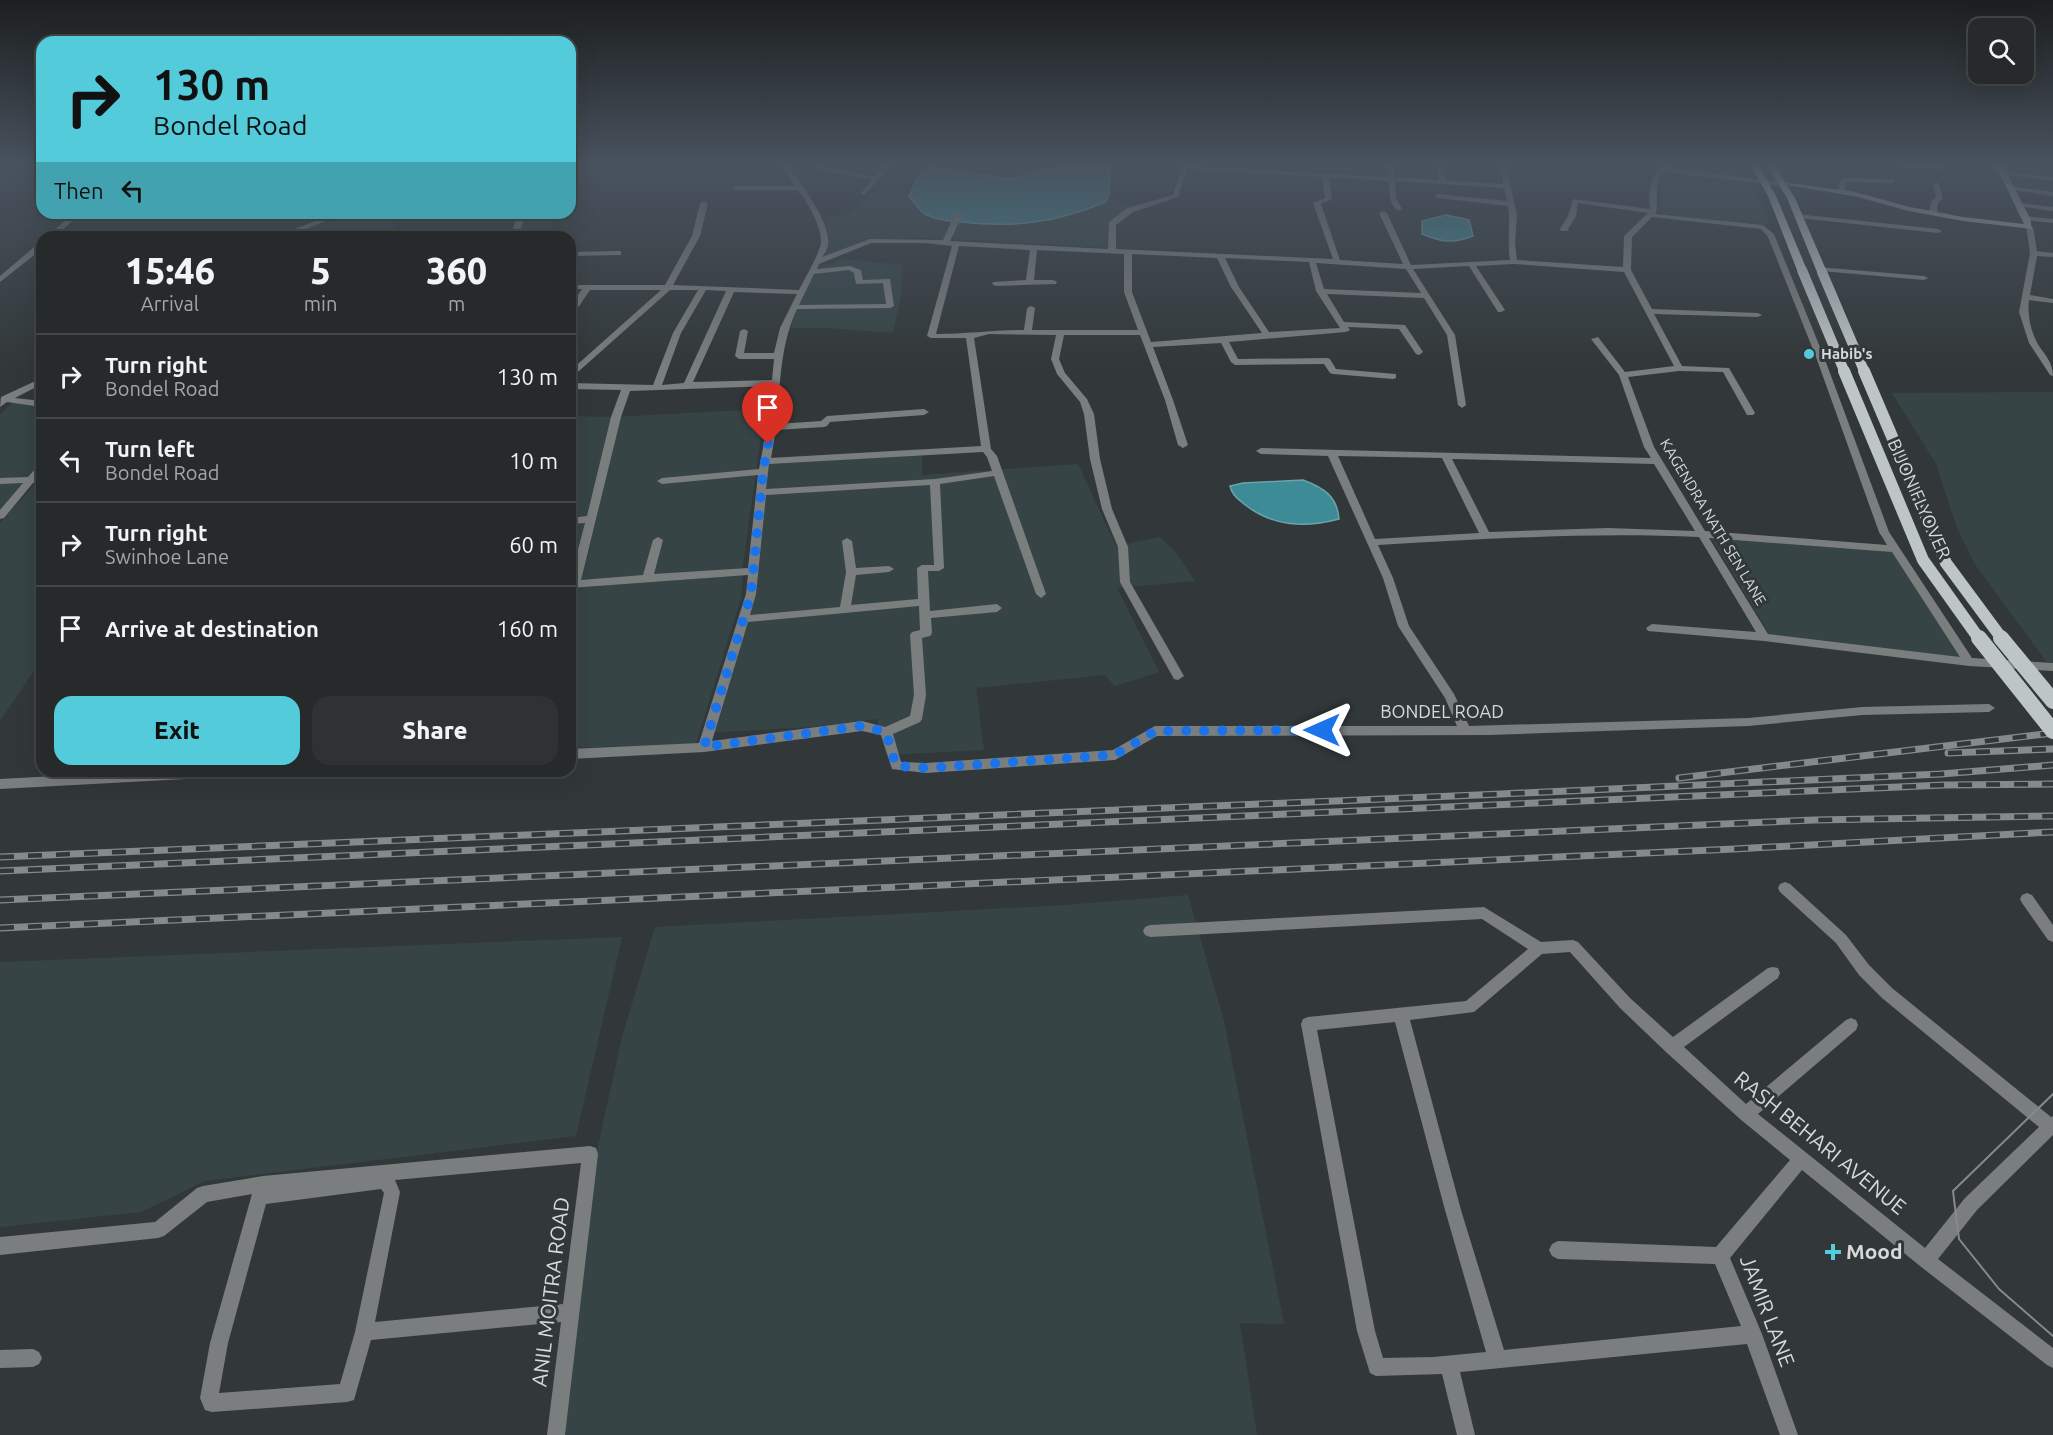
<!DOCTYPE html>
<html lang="en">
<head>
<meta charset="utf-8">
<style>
	body { margin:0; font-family:Ubuntu,sans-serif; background:#2e3233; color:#f1f3f6; height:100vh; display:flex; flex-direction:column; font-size:22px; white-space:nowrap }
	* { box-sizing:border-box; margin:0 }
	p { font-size:20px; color:#a4a7a9 }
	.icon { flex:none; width:33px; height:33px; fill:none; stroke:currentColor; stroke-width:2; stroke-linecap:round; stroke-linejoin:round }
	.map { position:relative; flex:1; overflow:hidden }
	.panel { position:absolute; left:36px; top:231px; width:540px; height:546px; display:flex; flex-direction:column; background:#262a2b; border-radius:18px; box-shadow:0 6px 24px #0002,0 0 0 2px #424647 }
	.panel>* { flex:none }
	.banner { position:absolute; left:36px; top:36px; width:540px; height:183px; border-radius:18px; box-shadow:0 6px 24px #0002,0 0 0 2px #424647; background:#53cbdb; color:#111; overflow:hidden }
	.buttons { position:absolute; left:1968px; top:18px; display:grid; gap:12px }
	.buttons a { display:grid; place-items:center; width:66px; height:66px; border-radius:12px; background:#262a2b; box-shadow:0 6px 24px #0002,0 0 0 2px #424647; font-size:30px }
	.pin { position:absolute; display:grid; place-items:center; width:51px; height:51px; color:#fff; margin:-62px -26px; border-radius:50% 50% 50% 0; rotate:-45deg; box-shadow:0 0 6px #0007 }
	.pin .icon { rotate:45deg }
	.me { position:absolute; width:66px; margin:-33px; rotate:270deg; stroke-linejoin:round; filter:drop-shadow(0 0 4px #0008) }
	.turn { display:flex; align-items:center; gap:21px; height:126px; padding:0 18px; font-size:27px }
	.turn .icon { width:78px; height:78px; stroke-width:2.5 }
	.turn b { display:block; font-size:42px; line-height:51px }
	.then { display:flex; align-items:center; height:57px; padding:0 18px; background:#0003; gap:12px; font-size:22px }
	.eta { display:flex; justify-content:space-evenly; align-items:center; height:102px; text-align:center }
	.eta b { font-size:36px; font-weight:800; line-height:42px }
	.primary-button { display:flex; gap:12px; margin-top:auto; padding:12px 18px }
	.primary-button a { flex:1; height:69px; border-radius:18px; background:#53cbdb; color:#111; font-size:24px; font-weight:800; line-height:69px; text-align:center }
	.primary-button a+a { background:#2e3233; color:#f1f3f6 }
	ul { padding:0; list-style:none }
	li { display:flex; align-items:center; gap:18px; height:84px; padding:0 18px; border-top:2px solid #424647 }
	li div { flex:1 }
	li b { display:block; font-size:22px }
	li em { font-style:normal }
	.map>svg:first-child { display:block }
	.built { fill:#364446 }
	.water { fill:#3d8b96; stroke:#6ba3ab; stroke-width:1.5 }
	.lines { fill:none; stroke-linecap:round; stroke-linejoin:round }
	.street { fill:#7b7e7f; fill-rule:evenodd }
	.secondary { fill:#a1a6a7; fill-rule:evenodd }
	.primary { fill:#bec5c6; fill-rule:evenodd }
	.tram { stroke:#868a8b; stroke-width:2 }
	.rail-casing { stroke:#868a8b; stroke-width:7 }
	.rail { stroke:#323839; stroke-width:4.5; stroke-dasharray:14; stroke-linecap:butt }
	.primary-bridge-far2 { stroke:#bec5c6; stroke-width:10 }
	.primary-bridge-far1 { stroke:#bec5c6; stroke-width:12 }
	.primary-bridge { stroke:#bec5c6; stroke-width:16 }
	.route { stroke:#1a73e8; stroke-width:10; stroke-dasharray:0 18 }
	.poi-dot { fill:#53cbdb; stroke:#323839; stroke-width:2 }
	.labels { text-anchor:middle; stroke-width:6; stroke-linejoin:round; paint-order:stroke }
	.far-poi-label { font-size:15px; font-weight:bold; fill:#d7dadb; stroke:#323839; text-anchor:start }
	.far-street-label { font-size:15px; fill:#d7dadb; stroke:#323839 }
	.street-label { font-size:18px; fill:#d7dadb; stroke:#323839 }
	.near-street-label { font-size:21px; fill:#d7dadb; stroke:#323839 }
	.near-poi-label { font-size:21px; font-weight:bold; fill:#d7dadb; stroke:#323839; text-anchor:start }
</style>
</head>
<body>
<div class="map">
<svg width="2053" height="1435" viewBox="0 0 2053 1435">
	<rect width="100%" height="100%" fill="#323839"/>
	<path class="built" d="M1669 166H1740L1753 186 1771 225 1658 214 1663 175Z
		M871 193 917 196 912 206 946 209 1069 211 1109 199 1134 206 1111 221 1112 248 930 238 872 239 829 257H820L829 240 826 218 849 214Z
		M348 213H445L398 221 386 237H286L291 233 342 218Z
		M521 213H559L547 237H515Z
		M843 259 903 265 901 296 893 333 828 328H791L801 292 815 265 830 264Z
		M2053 392V671L1974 563 1957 528 1936 464 1892 393Z
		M14 401 42 402V473L0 518V415Z
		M765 409 742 571 570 583V416L613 417Z
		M922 449V475L1078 464 1116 546 1159 537 1175 551 1195 581 1117 588 1159 672 1115 686 1105 675 976 688 984 750 886 755 877 719 813 727 702 733 748 586 761 458Z
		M42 476V659L0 721V523Z
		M1709 534 1888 548 1904 560 1963 659 1770 635Z
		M743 575 741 598 696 744 570 748V588Z
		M1188 895 1224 1021 1284 1324 1240 1323 1257 1435H564L596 1156 622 1037 655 927 1066 905Z
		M622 937 576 1136 205 1181 141 1212 0 1227V962Z"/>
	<path class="water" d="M1071 166 1110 167 1109 194 1106 202C1053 223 1016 228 961 222 948 221 936 220 925 214 919 210 914 202 909 196L918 177 929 167 1009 179 1044 170Z
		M1446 215 1469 220 1473 236C1453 244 1441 242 1422 234V221Z
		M1303 480C1324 488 1337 496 1339 519 1305 528 1273 527 1244 504 1237 498 1232 495 1230 486L1243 483Z"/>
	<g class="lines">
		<path class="street" d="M781 166H788C800 183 832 223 828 245 828 249 824 254 822 257L870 239 943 240 955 214 959 212 963 214 950 241 1108 249 1109 222 1127 208 1173 195 1182 166 1388 177V166H1394L1395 177 1439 180 1436 166H1442L1446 180 1503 184 1500 166H1506L1517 215 1515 243 1517 260 1623 267 1624 236 1648 213 1578 203 1576 216 1567 231H1561L1560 229 1568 216 1573 199 1650 209C1648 192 1650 180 1660 166L1785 183 1786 184 1783 186 1663 172C1653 185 1659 199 1656 214L1763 225 1774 234 1824 357 1889 532 1972 658 2053 663V671L1969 666 1764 641 1648 631 1646 628 1652 624 1756 632 1699 537C1591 532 1485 539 1378 545L1393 578 1409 626 1454 694 1469 726 1748 718 1862 707 1989 704 1995 708 1989 712 1862 715 1748 726 1490 735 1157 736 1115 760 926 773 892 769 881 735 862 731 704 752 570 759V749L699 743 746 594 748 575 570 588V580L585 523 570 524V518L587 516 611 417 621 390 570 389V383L653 385 673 333 698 290H670L570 379V371L661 290H590L573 315H570V307L582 289H570V285H665L692 236 700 203 704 201 708 203 700 236 673 285 799 290C804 280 821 251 821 242 821 225 808 204 798 190H736L733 188 736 186H795ZM1187 169 1322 177 1325 198 1313 203 1333 259 1116 249V225L1133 212 1178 197ZM1329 177 1389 181C1389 192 1389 205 1398 211L1402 209 1396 198 1395 181 1504 188 1507 201 1438 194 1435 196 1438 198 1508 206C1511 224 1507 242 1510 260L1411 265 1387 213 1383 211 1379 213 1403 264 1340 260 1321 204 1332 199ZM1652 217 1761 229 1768 237 1816 357 1879 532 1887 545 1705 531 1654 447 1628 377 1679 371 1723 372 1747 415H1753L1755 413 1729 368 1682 366 1654 314 1758 317 1762 315 1758 313 1652 309 1631 270 1632 237ZM871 243H925L952 246 927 336 931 338H966L981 446 771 458 776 430 824 427 827 426 830 422 924 415 929 412 924 409 827 416 821 421 777 424C780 385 780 345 797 309L890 308 894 306 890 279 863 280 861 270 850 266 817 269 819 264ZM959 246 1030 250 1026 280 993 282 992 284 996 286 1056 284 1057 282 1053 280H1034L1037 250 1124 254V292L1138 330H1032L1035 308 1031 306 1027 308 1024 330C994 330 966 334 936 334ZM1132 254 1217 258 1231 287 1262 333 1151 342 1132 292ZM1225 258 1309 262 1316 291 1340 328 1269 332 1239 287ZM1316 263 1406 269 1421 293 1324 289ZM1514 264 1624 272 1674 366 1625 372 1598 337 1591 339 1619 375 1644 447 1651 458 1261 448 1256 451 1261 454 1328 456 1383 578 1398 626 1445 698 1457 726H1155L1113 750 926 763 901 762 893 734 920 722 922 719 926 695 922 638 930 636 932 633 931 618 997 612 1002 608 997 604 930 611 928 571H939L944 568 940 484 994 476 1036 594 1041 598 1046 594 997 456 991 449 974 338 989 334 1056 335 1051 359 1057 374 1080 402 1084 414 1090 459 1102 509 1118 547 1120 582 1174 679 1178 680 1184 676 1130 582 1128 547 1112 509 1100 459 1094 414 1087 399 1065 373 1059 359 1064 335H1140L1165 400 1178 445 1183 448 1188 445 1173 400 1153 347 1221 343 1231 362 1235 365 1324 364 1330 373 1333 374 1393 379 1396 378V374L1336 369 1330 359 1327 358 1238 359 1229 342 1346 332 1350 330 1348 327 1399 329 1416 354 1419 355 1423 352 1405 325 1344 322 1327 294 1424 298 1447 335 1458 405 1462 408 1466 405 1455 335 1413 269 1469 266 1498 312H1501L1505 310 1476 266ZM849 270 854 273 856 284 883 283 886 304 799 305 814 274ZM706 290 726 291 684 383 662 385 681 333ZM734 292 797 294 780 328 774 353H744L748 331 744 329 740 331 735 356 739 359H774L772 380 693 382ZM771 386 767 427 759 469 662 478 657 481 662 484 758 475 748 568 654 574 663 540 658 537 653 540 643 575 581 580 621 417 630 391ZM983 452 987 457 992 471 935 479 766 489 769 464ZM1338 456 1442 458 1479 533 1375 539ZM1452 459 1654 464 1695 531 1608 528 1489 532ZM930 485 934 565H922L917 568 918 599 851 605 856 575 889 572 894 569 889 566 856 568 852 541 847 538 842 541 846 572 840 607 750 615 756 594 766 495ZM1709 538 1892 552 1960 657 1768 634ZM919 606 920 630 912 632 910 635 914 695 910 716 885 727 862 721 712 741 748 622Z
			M818 166 875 177 884 166H891L864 195 861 193 872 180 812 168Z
			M1894 166H1945V168L1942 170Z
			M2002 171 2053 177V181L2000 174V172Z
			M1843 178 1892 179 1895 181 1892 183 1846 182 1844 192 1841 194 1838 192 1840 180Z
			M1936 182 1939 184 1943 198 1938 203 1937 213 1933 215 1929 213 1931 202 1936 197 1933 184Z
			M2009 186 2053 192V196L2007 189 2006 188Z
			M2019 203 2053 207V211L2017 206V204Z
			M73 213H81L55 237H47Z
			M336 213H347L285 237H274Z
			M518 213H526L518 237H510Z
			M1796 214 1938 229 1942 231 1938 233 1799 218H1796Z
			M2023 216 2053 219V223L2026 220H2023Z
			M2026 225 2033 227 2037 251 2053 253V257L2037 256 2030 295 2053 299V303L2029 300C2027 315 2031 333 2039 346 2046 356 2053 363 2053 376L2050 375 2029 343 2019 312 2030 253Z
			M39 243H42V249L0 282V276Z
			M618 251H621V255L570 256V252Z
			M1818 267 1924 276 1928 278 1924 280 1821 271 1817 269Z
			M42 378V384L15 398 42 401V407L7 402 0 407 1 397Z
			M42 464V473L38 477H42V483H33L4 518 0 519V510L23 483 0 484V478L28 477 39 465Z
			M150 771H247L245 774 241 776 0 789V779Z
			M1785 882 1790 884 1846 935 1869 965 1892 988 2051 1117 2053 1116V1135L1977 1210 1938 1259 2053 1348V1368L2047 1365 1920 1266 1802 1170 1730 1258 1762 1334 1798 1435H1780L1747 1344 1460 1372 1475 1435H1457L1442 1374 1376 1376 1370 1373 1357 1331 1301 1024 1303 1019 1308 1017 1466 1001 1528 949 1482 919 1150 937 1145 935 1143 931 1145 927 1150 925 1484 907 1541 942 1573 940 1578 942 1630 998 1673 1037 1768 968 1773 967 1778 968 1780 973 1778 978 1684 1047 1746 1104 1846 1020 1851 1018 1856 1020 1858 1025 1856 1030 1758 1114 1925 1248 1965 1198 2039 1127 1882 998 1859 975 1836 943 1780 892 1778 888 1780 884ZM1570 952 1620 1008 1666 1052 1740 1119 1790 1160 1716 1247 1558 1241 1552 1244 1549 1250 1552 1256 1558 1259 1715 1264 1741 1326 1504 1350 1461 1210 1410 1020 1474 1012 1542 954ZM1395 1022 1445 1210 1486 1352 1433 1357 1383 1358 1375 1331 1317 1030Z
			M2027 893 2032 895 2053 925V942L2048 940 2022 903 2020 899 2022 895Z
			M590 1146 596 1148 598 1154 565 1435H547L561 1322 371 1340 354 1400 347 1402 212 1412 205 1410 200 1398 210 1343 252 1194 207 1202 164 1236 158 1238 0 1255V1237L155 1222 197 1188 203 1186 263 1176ZM581 1163 563 1304 375 1322 400 1192 395 1180ZM381 1189 384 1193 355 1332 340 1384 219 1393 228 1343 266 1204Z
			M33 1349 39 1352 42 1358 39 1364 33 1367 0 1368V1350Z"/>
		<path class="secondary" d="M1996 166H2003L2030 218 2032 229 1963 221 1909 211 1854 196 1780 184 1783 182 1855 192 1910 207 1963 217 2024 224Z"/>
		<path class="primary" d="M1751 166H1759L1776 196 1807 270 1805 272 1797 270 1768 196Z
			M1767 166H1775L1795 198 1827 272 1825 274 1817 272 1787 198Z"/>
		<path class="tram" d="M2053 1094 1953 1191 1959 1239 1999 1289 2053 1336"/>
		<defs>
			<path id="rail" d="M1948 753 2053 749
				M1679 778 2053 733
				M0 857 1501 794 1941 774 2053 765
				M0 871 1944 785 2053 784
				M0 900 1814 820 2053 816
				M0 928 1734 849 2053 832"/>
		</defs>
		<use href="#rail" class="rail-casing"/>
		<use href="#rail" class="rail"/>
		<path class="primary-bridge-far2" d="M1802 270 1845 373
			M1822 272 1865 373"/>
		<path class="primary-bridge-far1" d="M1844 371 1923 560 1980 640
			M1864 371 1946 563 2003 640"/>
		<path class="primary-bridge" d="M1979 638 2053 731
			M2001 638 2053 701"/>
	</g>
	<linearGradient id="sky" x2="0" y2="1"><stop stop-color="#1c1f1f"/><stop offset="0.45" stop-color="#49535f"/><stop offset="1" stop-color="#49535f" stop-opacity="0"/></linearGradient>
	<rect width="2053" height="367" fill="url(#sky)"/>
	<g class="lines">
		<path class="route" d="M768 444 763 472 751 594 704 747 862 726 886 732 896 766 926 768 1115 755 1155 731 1322 730"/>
	</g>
	<g class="poi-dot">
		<circle cx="1809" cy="354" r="6"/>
		<path d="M1830 1243h6v6h6v6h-6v6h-6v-6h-6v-6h6z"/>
	</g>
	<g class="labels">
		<g class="far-poi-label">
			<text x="1821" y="359">Habib's</text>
		</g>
		<g class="far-street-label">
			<text transform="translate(1713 522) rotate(59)" y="5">KAGENDRA NATH SEN LANE</text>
		</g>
		<g class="street-label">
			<text transform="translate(1919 499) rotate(66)" y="6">BIJON FLYOVER</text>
			<text x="1442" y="718">BONDEL ROAD</text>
		</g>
		<g class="near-street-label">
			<text transform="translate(1820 1143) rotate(39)" y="7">RASH BEHARI AVENUE</text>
			<text transform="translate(551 1292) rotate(-83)" y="7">ANIL MOITRA ROAD</text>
			<text transform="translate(1767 1311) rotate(69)" y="7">JAMIR LANE</text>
		</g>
		<g class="near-poi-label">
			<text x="1846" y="1259">Mood</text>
		</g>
	</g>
</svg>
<div class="buttons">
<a><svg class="icon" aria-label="search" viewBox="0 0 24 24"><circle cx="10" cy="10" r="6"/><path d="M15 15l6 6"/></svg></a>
</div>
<div class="pin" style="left:768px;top:444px;background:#d93025"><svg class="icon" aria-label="arrive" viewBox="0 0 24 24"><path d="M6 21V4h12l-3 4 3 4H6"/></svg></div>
<svg class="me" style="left:1322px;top:730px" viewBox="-20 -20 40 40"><path d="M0-17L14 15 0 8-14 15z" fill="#1a73e8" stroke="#fff" stroke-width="4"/></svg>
<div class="banner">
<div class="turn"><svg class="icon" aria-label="right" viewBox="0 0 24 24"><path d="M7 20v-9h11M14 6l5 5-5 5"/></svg><div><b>130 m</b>Bondel Road</div></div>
<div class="then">Then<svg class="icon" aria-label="left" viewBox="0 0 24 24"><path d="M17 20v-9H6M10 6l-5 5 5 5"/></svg></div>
</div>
<section class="panel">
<div class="eta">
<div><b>15:46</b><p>Arrival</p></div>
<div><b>5</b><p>min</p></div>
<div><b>360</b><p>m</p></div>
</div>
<ul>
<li><svg class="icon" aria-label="right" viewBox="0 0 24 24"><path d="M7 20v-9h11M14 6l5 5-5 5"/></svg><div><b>Turn right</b><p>Bondel Road</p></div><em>130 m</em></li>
<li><svg class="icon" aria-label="left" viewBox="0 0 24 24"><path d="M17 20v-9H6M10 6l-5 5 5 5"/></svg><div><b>Turn left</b><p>Bondel Road</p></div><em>10 m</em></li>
<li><svg class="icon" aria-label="right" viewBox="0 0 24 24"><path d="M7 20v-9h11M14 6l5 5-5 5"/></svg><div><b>Turn right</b><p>Swinhoe Lane</p></div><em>60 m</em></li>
<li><svg class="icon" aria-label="arrive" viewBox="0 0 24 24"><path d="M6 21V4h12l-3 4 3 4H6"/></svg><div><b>Arrive at destination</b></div><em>160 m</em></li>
</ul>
<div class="primary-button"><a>Exit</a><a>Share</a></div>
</section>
</div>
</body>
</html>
